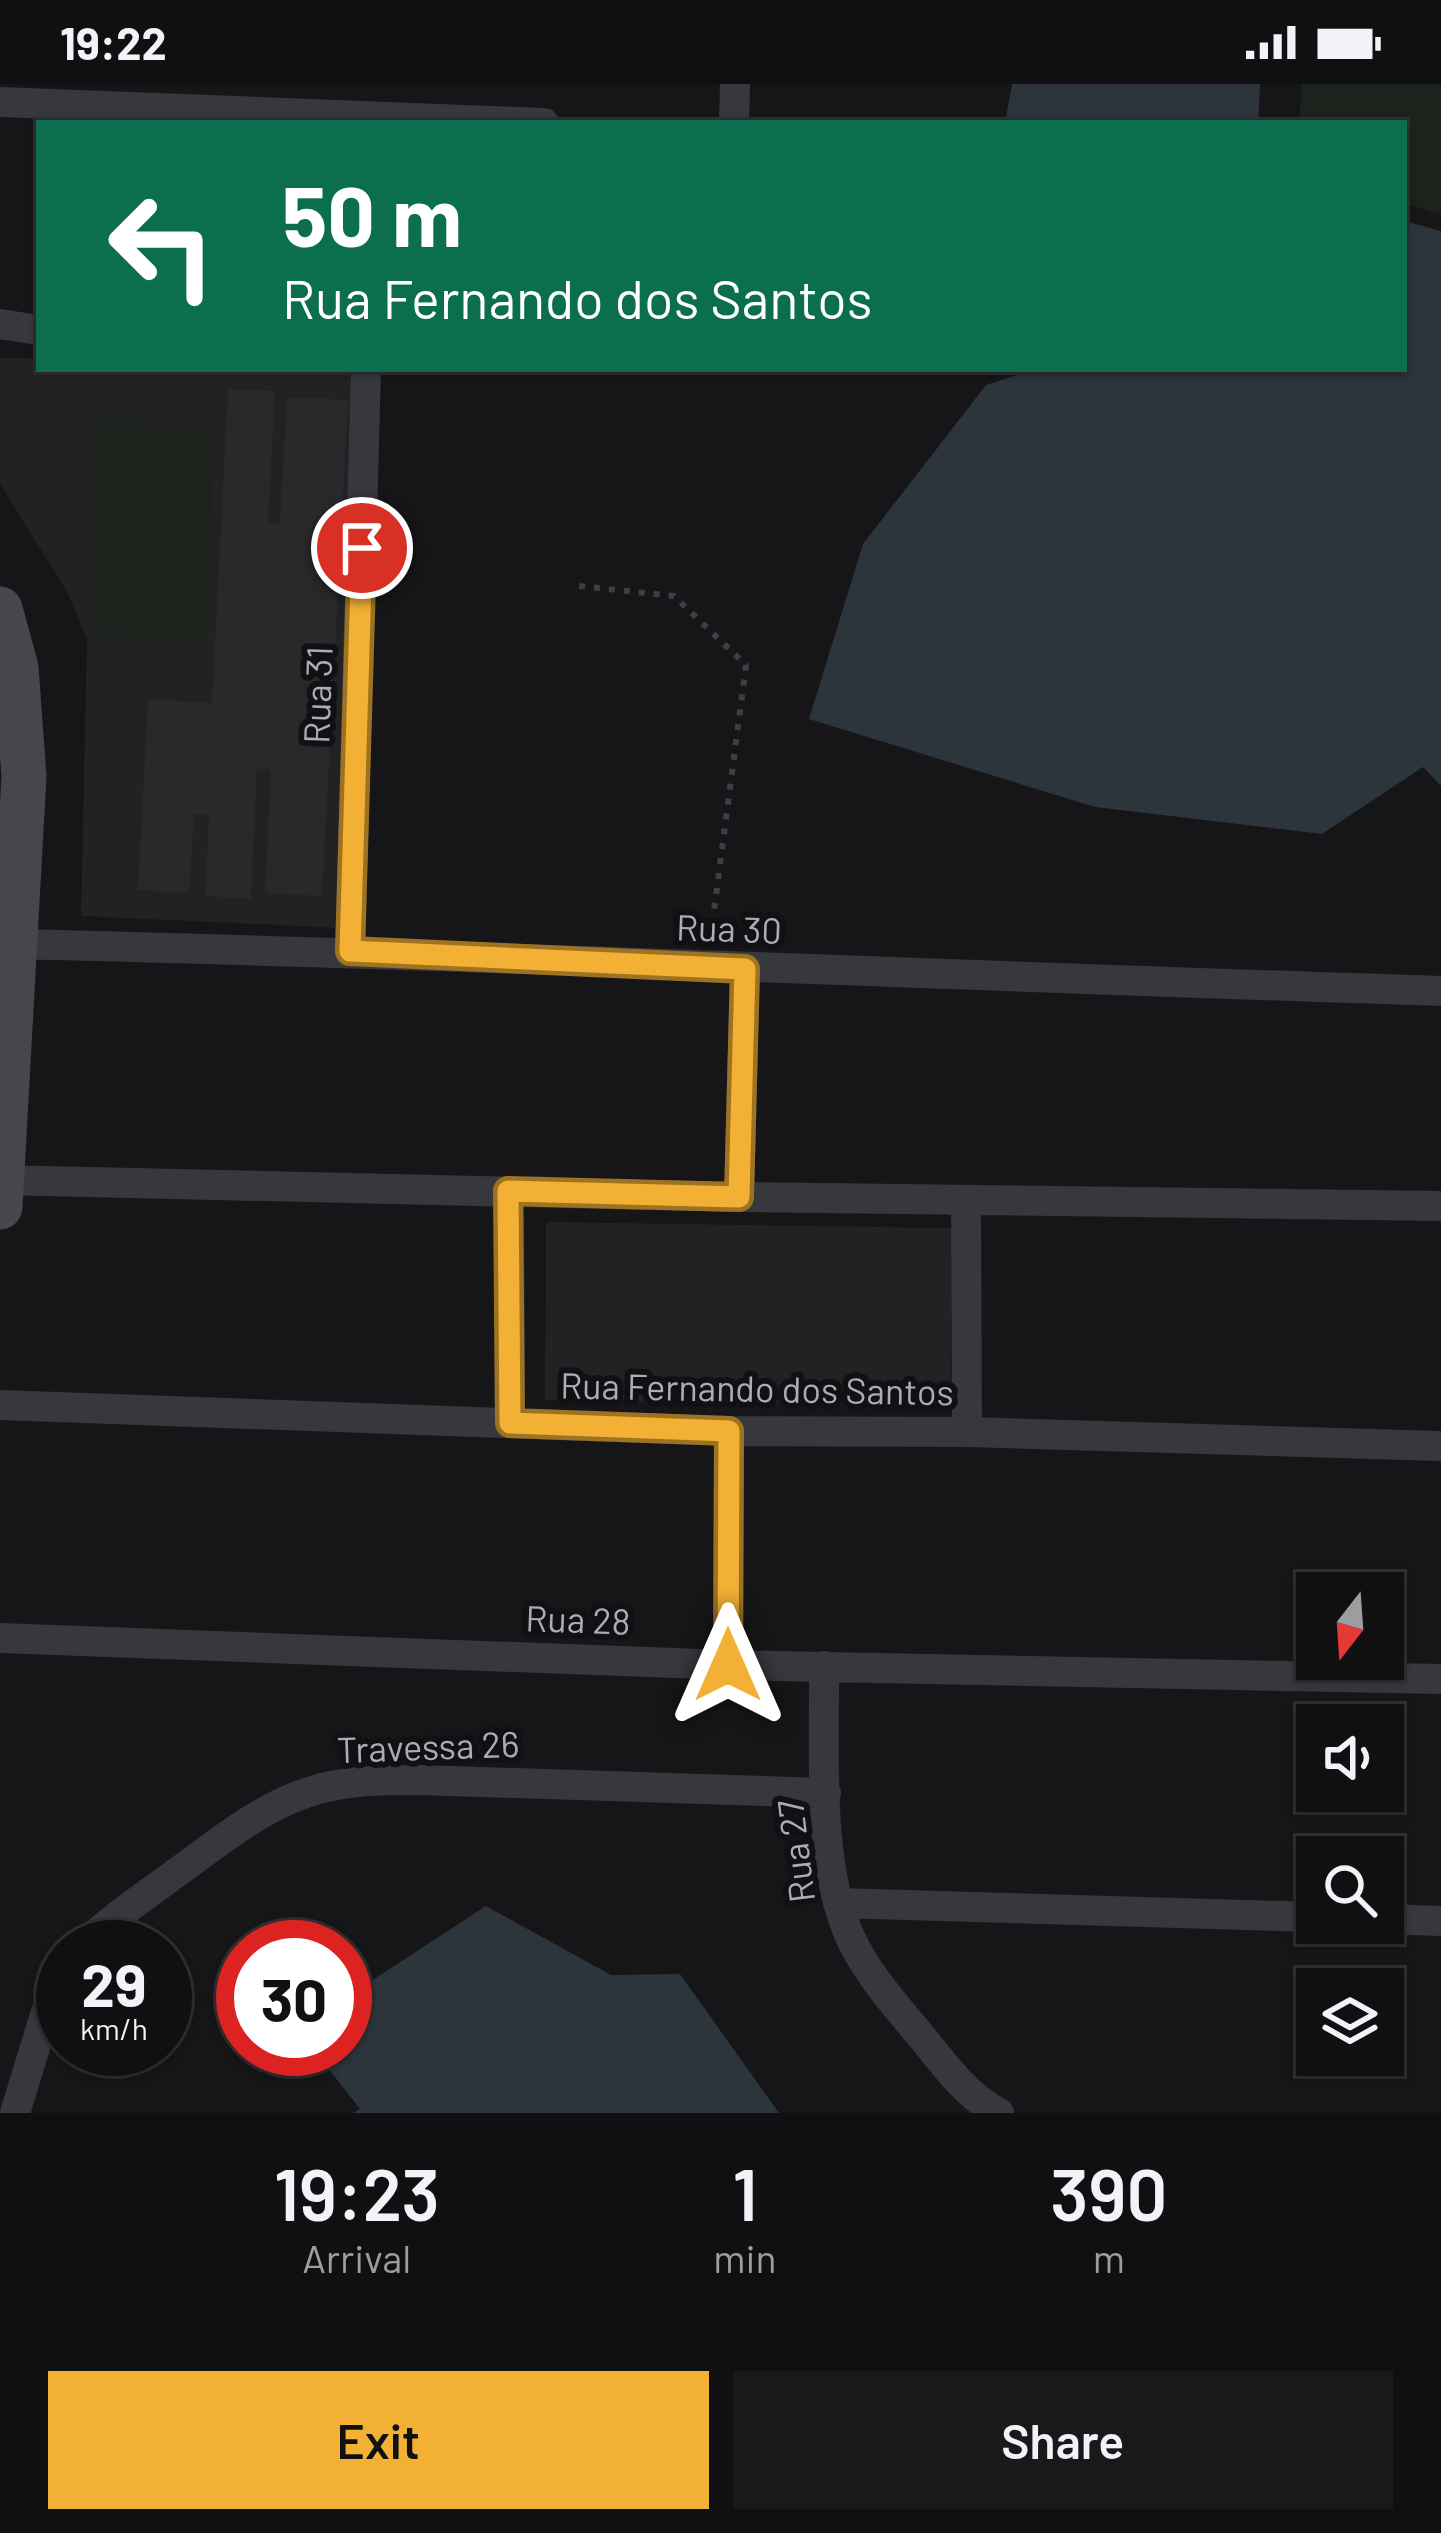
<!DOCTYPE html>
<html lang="en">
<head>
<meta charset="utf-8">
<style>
	body { margin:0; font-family:Barlow,sans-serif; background:#19191b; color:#f1f3f6; height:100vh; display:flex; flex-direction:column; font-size:45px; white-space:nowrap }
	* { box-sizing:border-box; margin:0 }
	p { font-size:39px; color:#9c9d9f }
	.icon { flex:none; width:66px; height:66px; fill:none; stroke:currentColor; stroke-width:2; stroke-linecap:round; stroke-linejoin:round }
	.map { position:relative; height:2029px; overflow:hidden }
	.drawer { display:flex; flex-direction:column; background:#101012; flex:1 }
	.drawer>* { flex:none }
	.guide { position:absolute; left:36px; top:36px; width:1371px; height:252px; border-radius:0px; box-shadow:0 3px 9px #0004,0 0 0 3px #303032; background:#0b6e4f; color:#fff; overflow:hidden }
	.needle { width:78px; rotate:197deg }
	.tools { position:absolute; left:1296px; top:1488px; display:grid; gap:24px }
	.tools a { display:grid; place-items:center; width:108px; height:108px; border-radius:0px; background:#101012; box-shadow:0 3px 9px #0004,0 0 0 3px #303032; font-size:60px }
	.speed { position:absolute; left:36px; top:1836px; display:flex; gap:24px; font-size:60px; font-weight:700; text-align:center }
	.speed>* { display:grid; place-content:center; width:156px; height:156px; border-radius:50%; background:#101012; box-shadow:0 3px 9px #0004,0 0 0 3px #303032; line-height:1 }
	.speed small { font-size:30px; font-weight:400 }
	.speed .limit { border:18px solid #d22; background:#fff; color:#111 }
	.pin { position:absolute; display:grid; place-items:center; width:102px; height:102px; color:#fff; margin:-51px; border:6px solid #fff; border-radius:50%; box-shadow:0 3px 12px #0007 }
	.me { position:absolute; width:132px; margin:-66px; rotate:0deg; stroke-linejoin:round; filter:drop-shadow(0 0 9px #0008) }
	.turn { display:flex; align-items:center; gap:42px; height:252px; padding:0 48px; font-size:54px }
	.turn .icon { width:156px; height:156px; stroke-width:2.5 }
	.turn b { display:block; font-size:84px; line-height:102px }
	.eta { display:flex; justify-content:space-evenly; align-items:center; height:204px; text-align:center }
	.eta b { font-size:72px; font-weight:600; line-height:84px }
	.action { display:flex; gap:24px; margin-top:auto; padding:24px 48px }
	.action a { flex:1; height:138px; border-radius:0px; background:#f2b134; color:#111; font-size:48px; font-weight:600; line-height:138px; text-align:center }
	.action a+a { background:#19191b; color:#f1f3f6 }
	.status { display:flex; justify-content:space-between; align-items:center; height:84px; padding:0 60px; background:#101012; direction:ltr }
	.status svg { height:33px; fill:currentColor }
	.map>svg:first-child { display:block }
	.built { fill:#222225 }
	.green { fill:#1c231d }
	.water { fill:#2c353c }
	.building { fill:#29292c }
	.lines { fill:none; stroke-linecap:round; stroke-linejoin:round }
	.path { stroke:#3d3f44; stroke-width:6; stroke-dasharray:6 9; stroke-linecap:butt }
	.street { stroke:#37383d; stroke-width:30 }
	.secondary { stroke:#45474d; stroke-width:45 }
	.route-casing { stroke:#9d7322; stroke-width:30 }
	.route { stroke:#f2b134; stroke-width:21 }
	.labels { text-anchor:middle; stroke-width:12; stroke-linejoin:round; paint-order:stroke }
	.street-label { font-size:36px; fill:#a8adb8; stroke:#111113 }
</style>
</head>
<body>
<div class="status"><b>19:22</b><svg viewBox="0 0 49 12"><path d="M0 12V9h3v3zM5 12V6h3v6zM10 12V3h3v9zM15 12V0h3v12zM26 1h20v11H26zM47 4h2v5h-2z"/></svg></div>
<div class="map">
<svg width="1441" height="2029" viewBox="0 0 1441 2029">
	<rect width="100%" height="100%" fill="#161618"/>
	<path class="built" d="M0 274H39V285H359L343 844 81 832 87 555 67 508 0 400Z
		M546 1138 952 1144 950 1322 545 1316Z"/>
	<path class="green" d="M1302 0H1441V130L1404 119V39H1299Z
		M98 339 215 343 205 555 93 551Z"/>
	<path class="water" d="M1012 0H1260L1258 39H1005Z
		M1404 137 1441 147V702L1423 683 1322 750 1095 723 809 635 863 460 986 301 1036 285H1404Z
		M486 1822 611 1891 680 1890 779 2029H353L360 2025 313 1965H345V1914Z"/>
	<path class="building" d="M228 305 275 307 268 439 280 440 287 313 348 316 322 812 265 809 271 685H257L251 815 205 812 209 731 194 730 189 809 138 806 148 615 212 619Z"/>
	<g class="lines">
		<path class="path" d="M579 502 674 512 746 581 711 850"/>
		<path class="street" d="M0 18 544 39
			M734 39 735 0
			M0 240 39 246
			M13 860C489 871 965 892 1441 907
			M350 867 366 285
			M1 1096 739 1113 1441 1122
			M509 1107 510 1339
			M739 1113 745 885
			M966 1117 967 1348
			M0 1321 729 1347 967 1348 1441 1362
			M0 1554 728 1581 1441 1595
			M728 1581 729 1347
			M824 1582C825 1665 816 1779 851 1855 868 1891 896 1922 921 1952 944 1980 966 2012 999 2029
			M838 1819 1317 1833
			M1383 1835 1441 1837
			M82 1863C110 1835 144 1813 176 1789 218 1759 259 1724 309 1708 344 1696 383 1696 419 1696L826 1709
			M15 2029 45 1931 63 1888"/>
		<path class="secondary" d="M0 525 16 584 24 692 0 1123"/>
	</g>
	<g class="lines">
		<defs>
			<path id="route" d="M362 464 350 867 745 885 739 1113 508 1107 510 1339 729 1347 728 1581"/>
		</defs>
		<use href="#route" class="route-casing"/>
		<use href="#route" class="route"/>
	</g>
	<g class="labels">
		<g class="street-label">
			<text transform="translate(318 611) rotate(-88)" y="13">Rua 31</text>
			<text transform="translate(729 845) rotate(2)" y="13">Rua 30</text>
			<text transform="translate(757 1305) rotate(1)" y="13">Rua Fernando dos Santos</text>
			<text transform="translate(578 1536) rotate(2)" y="13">Rua 28</text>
			<text transform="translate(428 1663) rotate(-2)" y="13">Travessa 26</text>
			<text transform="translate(796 1767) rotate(-97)" y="13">Rua 27</text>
		</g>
	</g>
</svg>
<div class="tools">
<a><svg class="needle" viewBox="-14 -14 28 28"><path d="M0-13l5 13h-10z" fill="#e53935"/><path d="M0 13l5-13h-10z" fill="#9c9d9f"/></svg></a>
<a><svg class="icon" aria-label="sound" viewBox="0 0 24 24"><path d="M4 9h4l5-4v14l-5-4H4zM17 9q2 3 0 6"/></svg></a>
<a><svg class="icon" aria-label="search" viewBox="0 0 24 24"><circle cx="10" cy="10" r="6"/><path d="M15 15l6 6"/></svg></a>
<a><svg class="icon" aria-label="layers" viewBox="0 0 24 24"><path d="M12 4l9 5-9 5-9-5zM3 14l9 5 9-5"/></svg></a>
</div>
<div class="speed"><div>29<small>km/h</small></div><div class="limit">30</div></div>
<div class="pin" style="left:362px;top:464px;background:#d93025"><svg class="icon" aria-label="arrive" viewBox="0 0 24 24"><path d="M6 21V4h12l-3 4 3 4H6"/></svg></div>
<svg class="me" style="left:728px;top:1581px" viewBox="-20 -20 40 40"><path d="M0-17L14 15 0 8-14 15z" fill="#f2b134" stroke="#fff" stroke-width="4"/></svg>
<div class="guide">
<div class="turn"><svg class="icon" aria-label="left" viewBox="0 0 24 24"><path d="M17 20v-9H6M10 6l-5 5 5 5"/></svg><div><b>50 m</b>Rua Fernando dos Santos</div></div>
</div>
</div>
<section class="drawer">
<div class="eta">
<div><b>19:23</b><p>Arrival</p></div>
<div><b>1</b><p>min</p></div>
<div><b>390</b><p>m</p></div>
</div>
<div class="action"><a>Exit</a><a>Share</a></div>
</section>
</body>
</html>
